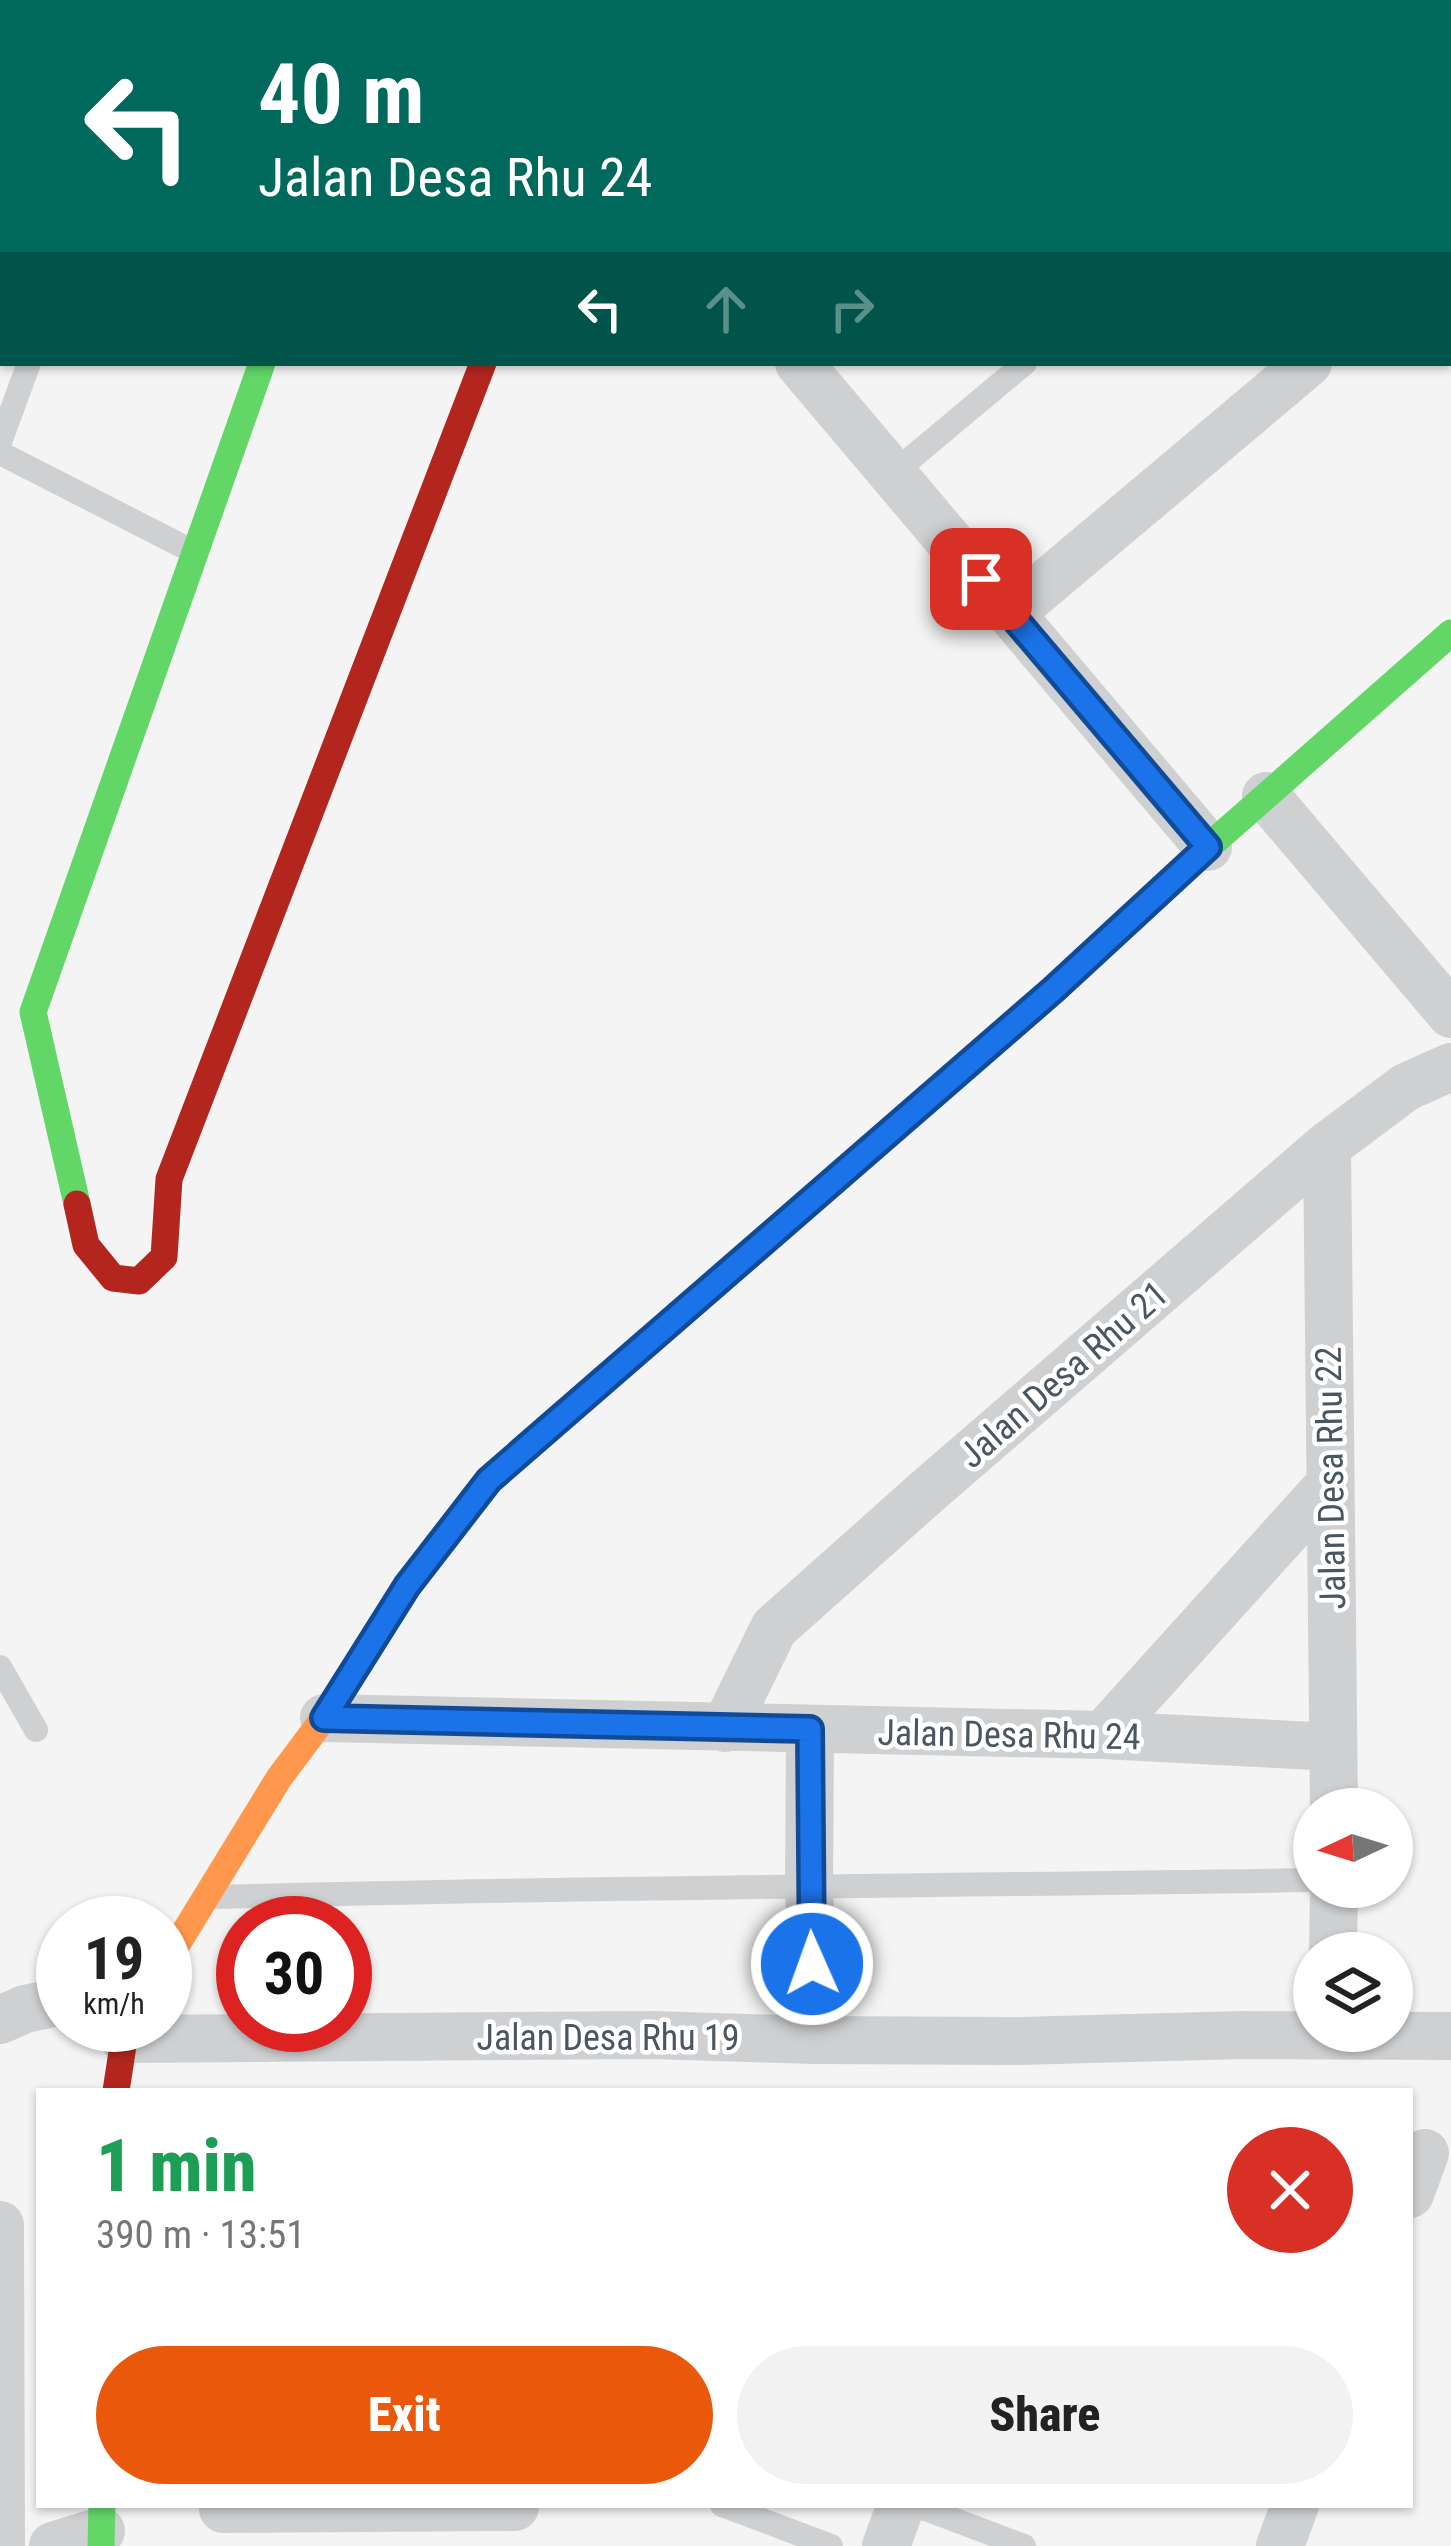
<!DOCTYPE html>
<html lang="en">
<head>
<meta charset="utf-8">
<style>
	body { margin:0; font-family:"Roboto Condensed",sans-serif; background:#f2f2f2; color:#222; height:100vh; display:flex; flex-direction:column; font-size:45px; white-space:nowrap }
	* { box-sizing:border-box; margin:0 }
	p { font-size:39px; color:#767676 }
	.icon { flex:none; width:66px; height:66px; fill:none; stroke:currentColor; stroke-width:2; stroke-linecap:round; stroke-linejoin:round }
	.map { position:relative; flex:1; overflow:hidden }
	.side { position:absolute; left:36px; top:2088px; width:1377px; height:420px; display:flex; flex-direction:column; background:#fff; border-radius:0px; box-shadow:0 3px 9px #0004 }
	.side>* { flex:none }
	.guide { position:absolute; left:0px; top:0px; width:1452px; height:366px; box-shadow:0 3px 9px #0004; background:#00695c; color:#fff; overflow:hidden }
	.needle { width:78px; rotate:266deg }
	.fabs { position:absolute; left:1293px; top:1788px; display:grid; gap:24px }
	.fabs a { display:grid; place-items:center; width:120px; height:120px; border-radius:50%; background:#fff; box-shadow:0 3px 9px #0004; font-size:60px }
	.speed { position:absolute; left:36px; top:1896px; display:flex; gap:24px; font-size:60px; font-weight:700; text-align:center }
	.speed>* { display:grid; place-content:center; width:156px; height:156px; border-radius:50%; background:#fff; box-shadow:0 3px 9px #0004; line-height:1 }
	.speed small { font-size:30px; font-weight:400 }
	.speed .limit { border:18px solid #d22; background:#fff; color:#111 }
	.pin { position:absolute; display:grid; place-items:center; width:102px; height:102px; color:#fff; margin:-51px; border-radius:24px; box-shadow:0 6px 18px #0006 }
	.me { position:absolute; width:132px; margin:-66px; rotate:358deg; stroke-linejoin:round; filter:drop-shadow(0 0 9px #0008) }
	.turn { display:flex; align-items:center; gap:42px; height:252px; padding:0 60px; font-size:54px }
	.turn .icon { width:156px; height:156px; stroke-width:2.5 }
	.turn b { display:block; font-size:84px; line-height:102px }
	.lanes { display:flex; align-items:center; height:114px; padding:0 60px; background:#0003; justify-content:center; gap:60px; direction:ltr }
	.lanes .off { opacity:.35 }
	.round { display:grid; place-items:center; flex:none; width:126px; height:126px; border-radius:63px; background:#f2f2f2 }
	.summary { display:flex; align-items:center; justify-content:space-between; height:204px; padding:0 60px }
	h1 { font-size:72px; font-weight:800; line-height:90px; color:#1e9e55 }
	.cta { display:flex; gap:24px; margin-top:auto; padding:24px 60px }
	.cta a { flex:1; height:138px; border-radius:72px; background:#ea580c; color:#fff; font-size:48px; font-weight:800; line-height:138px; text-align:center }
	.cta a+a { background:#f2f2f2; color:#222 }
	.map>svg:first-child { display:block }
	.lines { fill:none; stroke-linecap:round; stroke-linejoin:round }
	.lane { stroke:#ced0d2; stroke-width:24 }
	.street { stroke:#ced0d2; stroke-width:48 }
	.fast { stroke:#63d668; stroke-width:27 }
	.slow { stroke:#ff974d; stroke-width:27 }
	.jam { stroke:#b3261e; stroke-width:27 }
	.route-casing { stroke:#114b97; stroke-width:30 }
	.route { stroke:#1a73e8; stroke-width:21 }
	.labels { text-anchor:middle; stroke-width:9; stroke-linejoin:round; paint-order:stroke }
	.street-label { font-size:36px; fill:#4a5661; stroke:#fff }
</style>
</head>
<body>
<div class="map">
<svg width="1451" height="2546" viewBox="0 0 1451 2546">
	<rect width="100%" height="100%" fill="#f4f4f4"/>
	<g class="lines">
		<path class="lane" d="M159 3 160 0
			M948 3 951 0
			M0 442 29 363
			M0 453 190 550
			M891 475 1025 363
			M0 1667 36 1730
			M213 1897C580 1887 947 1886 1314 1880
			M722 2505 831 2546
			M915 2505 1024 2546"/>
		<path class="street" d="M1422 0 1424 3
			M388 3 389 0
			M621 3 622 0
			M706 3 710 0
			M1216 3 1219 0
			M1449 30 1451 32
			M1449 243 1451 242
			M799 363 1208 847
			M1011 613 1308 363
			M1266 796 1451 1014
			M1327 1146 1334 1809
			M324 1718 1103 1735 1333 1747
			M725 1728 774 1628 930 1489 1327 1146 1406 1087 1451 1067
			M810 1729 809 1889 815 2040
			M1103 1735 1330 1484
			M1333 1953 1334 1887
			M0 2020 25 2009 63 2001
			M124 2039 651 2035 815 2040 1018 2041 1244 2035 1451 2036
			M1410 2194 1425 2153
			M0 2225 1 2546
			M223 2509 515 2507
			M53 2546 101 2531
			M886 2546 901 2505
			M1280 2546 1295 2505"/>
		<path class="fast" d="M1043 999 1208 847 1451 633
			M77 1204 33 1012 262 363
			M101 2546 102 2505"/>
		<path class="slow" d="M165 1964 279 1778 324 1718 407 1586 489 1480 566 1413"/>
		<path class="jam" d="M77 1204 86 1245 113 1278 139 1281 164 1257 169 1179 483 363
			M566 1413 1043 999
			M116 2091 124 2039 132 2025"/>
	</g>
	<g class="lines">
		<defs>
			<path id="route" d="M812 1964 810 1729 324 1718 407 1586 489 1480 1053 990 1208 847 981 579"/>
		</defs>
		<use href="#route" class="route-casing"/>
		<use href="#route" class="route"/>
	</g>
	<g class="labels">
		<g class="street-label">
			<text transform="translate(1063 1374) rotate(-41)" y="13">Jalan Desa Rhu 21</text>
			<text transform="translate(1330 1478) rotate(-91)" y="13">Jalan Desa Rhu 22</text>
			<text transform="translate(1009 1734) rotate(1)" y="13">Jalan Desa Rhu 24</text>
			<text x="608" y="2050">Jalan Desa Rhu 19</text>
		</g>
	</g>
</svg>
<div class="fabs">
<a><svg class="needle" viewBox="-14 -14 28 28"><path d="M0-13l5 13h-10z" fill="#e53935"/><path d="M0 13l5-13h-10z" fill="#767676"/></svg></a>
<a><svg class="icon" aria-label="layers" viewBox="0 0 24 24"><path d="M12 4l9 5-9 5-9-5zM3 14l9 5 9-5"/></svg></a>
</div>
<div class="speed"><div>19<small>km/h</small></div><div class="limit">30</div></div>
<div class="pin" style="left:981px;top:579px;background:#d93025"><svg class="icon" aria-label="arrive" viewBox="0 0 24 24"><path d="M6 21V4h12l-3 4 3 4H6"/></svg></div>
<svg class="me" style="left:812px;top:1964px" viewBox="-20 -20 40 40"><circle r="17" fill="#1a73e8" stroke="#fff" stroke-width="3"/><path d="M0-11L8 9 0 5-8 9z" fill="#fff"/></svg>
<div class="guide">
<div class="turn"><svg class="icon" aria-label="left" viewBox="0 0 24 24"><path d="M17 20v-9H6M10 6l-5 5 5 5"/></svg><div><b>40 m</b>Jalan Desa Rhu 24</div></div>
<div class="lanes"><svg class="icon" aria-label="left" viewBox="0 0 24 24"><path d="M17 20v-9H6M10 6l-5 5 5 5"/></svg><svg class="icon off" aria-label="ahead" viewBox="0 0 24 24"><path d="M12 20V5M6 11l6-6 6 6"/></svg><svg class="icon off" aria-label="right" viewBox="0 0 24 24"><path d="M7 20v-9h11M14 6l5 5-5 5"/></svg></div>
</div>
<section class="side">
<div class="summary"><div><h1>1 min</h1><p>390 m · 13:51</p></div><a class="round" style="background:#d93025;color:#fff"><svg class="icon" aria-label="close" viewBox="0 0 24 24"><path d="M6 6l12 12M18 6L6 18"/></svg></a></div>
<div class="cta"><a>Exit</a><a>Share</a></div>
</section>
</div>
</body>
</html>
